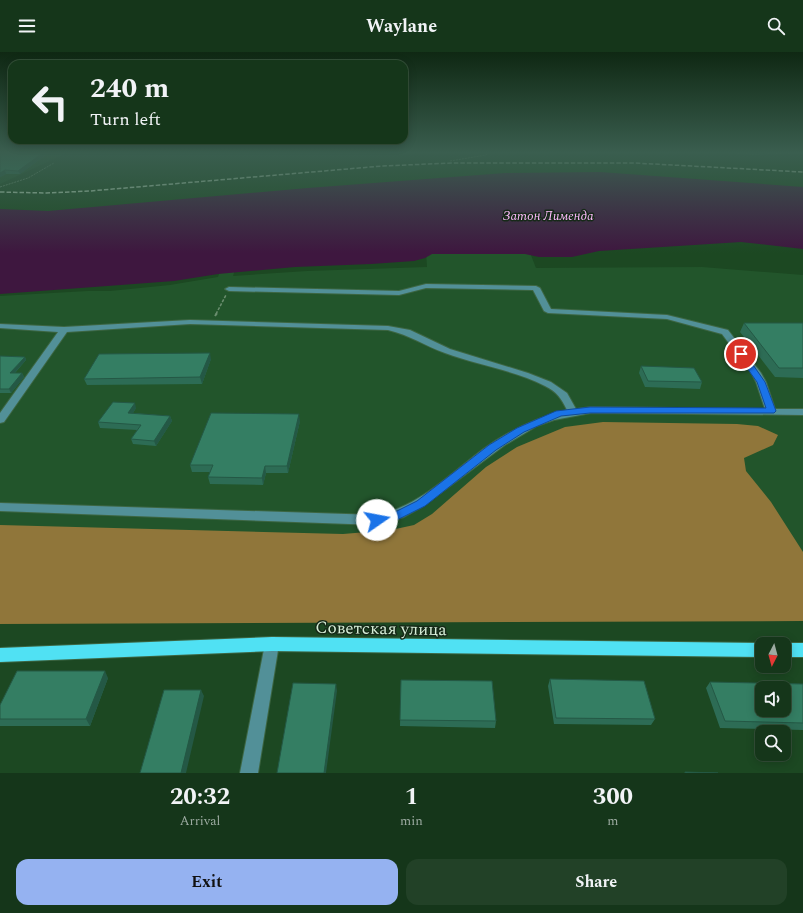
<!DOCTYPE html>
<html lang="en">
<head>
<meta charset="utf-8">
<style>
	body { margin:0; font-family:Spectral,serif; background:#224127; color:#f1f3f6; height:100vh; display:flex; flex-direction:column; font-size:15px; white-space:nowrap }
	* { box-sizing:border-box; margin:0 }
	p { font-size:13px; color:#9daba2 }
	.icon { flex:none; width:22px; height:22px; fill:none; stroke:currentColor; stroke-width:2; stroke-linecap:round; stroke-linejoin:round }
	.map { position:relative; height:721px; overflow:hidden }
	.sheet { display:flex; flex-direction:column; background:#15361a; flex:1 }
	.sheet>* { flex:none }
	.banner { position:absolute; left:8px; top:8px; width:400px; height:84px; border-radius:12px; box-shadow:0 2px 10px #0003,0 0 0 1px #345039; background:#15361a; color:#f1f3f6; overflow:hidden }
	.needle { width:26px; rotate:186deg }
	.controls { position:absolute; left:755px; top:585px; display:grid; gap:8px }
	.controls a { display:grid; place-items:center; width:36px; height:36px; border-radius:8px; background:#15361a; box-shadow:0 2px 10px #0003,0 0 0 1px #345039; font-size:20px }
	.pin { position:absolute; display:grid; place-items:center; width:34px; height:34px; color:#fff; margin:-17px; border:2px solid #fff; border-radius:50%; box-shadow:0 1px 4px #0007 }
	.me { position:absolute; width:44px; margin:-22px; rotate:78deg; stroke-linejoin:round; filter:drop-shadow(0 0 3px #0008) }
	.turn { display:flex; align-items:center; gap:14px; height:84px; padding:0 16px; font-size:18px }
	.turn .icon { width:52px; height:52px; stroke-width:2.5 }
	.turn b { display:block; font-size:28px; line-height:34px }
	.eta { display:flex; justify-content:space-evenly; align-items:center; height:68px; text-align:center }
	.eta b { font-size:24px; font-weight:700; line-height:28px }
	.cta { display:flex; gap:8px; margin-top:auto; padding:8px 16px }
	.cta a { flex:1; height:46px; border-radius:12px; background:#95b2f1; color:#111; font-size:16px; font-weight:700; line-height:46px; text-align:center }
	.cta a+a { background:#224127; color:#f1f3f6 }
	header { display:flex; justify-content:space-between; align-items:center; height:52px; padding:0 16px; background:#15361a; font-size:18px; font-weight:700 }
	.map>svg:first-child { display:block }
	.built { fill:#22552b }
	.forest { fill:#90763a }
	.water { fill:#3e173f }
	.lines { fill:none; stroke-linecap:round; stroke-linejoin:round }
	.minor-casing { stroke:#3d6643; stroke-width:2 }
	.major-casing { stroke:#3d6643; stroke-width:2 }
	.path-far2 { stroke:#6b8e6f; stroke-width:1; stroke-dasharray:2 1; stroke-linecap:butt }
	.path-far1 { stroke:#6b8e6f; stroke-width:1.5; stroke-dasharray:3 1.5; stroke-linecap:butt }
	.path { stroke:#6b8e6f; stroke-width:2; stroke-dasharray:3.5 2; stroke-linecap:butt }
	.minor { fill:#529098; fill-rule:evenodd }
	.major { fill:#50e1f3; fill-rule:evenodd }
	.rail { stroke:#b3cfb5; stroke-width:1.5; stroke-dasharray:4.5 2; stroke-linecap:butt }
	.wall { fill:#2d6c55 }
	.shaded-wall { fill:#245845 }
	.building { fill:#347e63; stroke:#245845; fill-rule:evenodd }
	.route { fill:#1a73e8; stroke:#114b97 }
	.labels { text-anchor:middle; stroke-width:3; stroke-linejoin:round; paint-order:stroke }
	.far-water-label { font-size:13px; font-style:italic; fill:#ffbcfe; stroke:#162918 }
	.near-street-label { font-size:17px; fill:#d6eed7; stroke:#162918 }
</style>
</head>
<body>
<header><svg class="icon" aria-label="menu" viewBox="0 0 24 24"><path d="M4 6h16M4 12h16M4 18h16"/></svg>Waylane<svg class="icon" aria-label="search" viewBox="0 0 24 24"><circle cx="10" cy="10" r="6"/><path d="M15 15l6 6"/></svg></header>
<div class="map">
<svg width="803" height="721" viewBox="0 0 803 721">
	<rect width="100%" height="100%" fill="#1c4822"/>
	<path class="built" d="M0 100H69L0 132Z
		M529 198 536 216 702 215 803 223V552L0 533V244L88 239H110L170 233 218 225 223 211H237L233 224 307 219 427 215 426 199Z"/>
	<path class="forest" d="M603 370 737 372 758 374 778 383 773 393 744 406 746 419 771 450 803 500V569L0 572V473L343 482 391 478 414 473 432 462 486 415 517 395 565 375Z"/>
	<path class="water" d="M600 120 803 135V197L741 190 599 199 572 205H539L525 202H432L425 206 414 209 371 212 295 215 218 222 174 229 0 242V157L48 159 308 136 505 121Z"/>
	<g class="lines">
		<defs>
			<path id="minor" d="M426 232 536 234 540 236 551 257 667 263 728 278 761 321 766 330 775 357H803V363L591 361 554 368 537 374 505 393 422 455 404 465 377 473 0 459V451L377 463C419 454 449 423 482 398 508 379 535 366 567 358 561 346 557 340 545 334 514 318 477 313 445 301 425 294 410 283 388 278L190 272 67 280 4 370 0 371V361L58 280 0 276V272L64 275 190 268 388 274 410 278 450 297 528 321 551 330 567 341 576 357 591 355 765 357 756 330 752 322 722 282 667 267 548 261 544 259 533 238 426 236 399 243 229 239 225 237 229 235 399 239Z
				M272 585 277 587 279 592 258 721H240L265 592 267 587Z"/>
			<path id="major" d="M272 585 762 591 764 592H762V605L272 599 0 610V596Z
				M784 591H803V605H784V592H782Z"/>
		</defs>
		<use href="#minor" class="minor-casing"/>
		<use href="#major" class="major-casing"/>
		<path class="path-far2" d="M710 100 752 102 803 101
			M450 109 486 103 489 100
			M0 135 28 126 54 111"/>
		<path class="path-far1" d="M216 262 226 243"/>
		<path class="path" d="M215 264 217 261"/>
		<use href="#minor" class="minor"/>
		<use href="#major" class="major"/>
		<path class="rail" d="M0 140 46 141 90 139 382 114 451 111H635L803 120"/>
	</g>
	<path class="wall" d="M0 100H50L20 122H6L0 125Z
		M744 271H803V326L775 325 740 280Z
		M0 304 25 305 26 308 15 321H22L24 325 11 341H0Z
		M211 307 202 332 87 333 84 327Z
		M641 314 702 330 700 337 645 335 639 321Z
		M136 356 133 361 170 364 172 369 156 394 133 392 131 387 137 378 100 376 98 370Z
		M300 369 288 421H266L263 433 210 432 208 425 210 420H192L190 413Z
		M108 626 90 674H0V653Z
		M550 627 655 667 651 673 554 672 548 634Z
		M401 628 496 669 495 676 400 674Z
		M710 630 803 632V678L720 676 706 636Z"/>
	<path class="shaded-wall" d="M44 100H50L20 122 18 119Z
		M5 118 6 122 0 125V121Z
		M210 301 211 307 202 332 200 325Z
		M25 305 26 308 11 325 10 321Z
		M22 321 24 325 11 341 9 337Z
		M135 351 136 356 130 366 128 361Z
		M299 362 300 369 288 421 287 414Z
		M170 364 172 369 156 394 154 389Z
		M265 414 266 421 263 433 262 426Z
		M105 619 108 626 90 674 86 667Z
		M336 632 337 639 326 721H324Z
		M201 638 204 644 186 721H181Z"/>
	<path class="building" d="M0 100H44L18 119 5 118 0 121Z
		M744 271H803V316H779Z
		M210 301 200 325 84 327 99 302Z
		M0 304 25 305 10 321H22L9 337H0Z
		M641 314 694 316 702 330 648 329Z
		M113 350 135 351 128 361 170 364 154 389 131 387 141 373 98 370Z
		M211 361 299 362 287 414H265L262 426 208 425 213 413H190Z
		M17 619H105L86 667H0V653Z
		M550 627 644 629 655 667 556 666Z
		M401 628 492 629 496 669 400 668Z
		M710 630 803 632V671L725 669ZM762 636H784V658H762Z
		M293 631 336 632 324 721H277Z
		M164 638H201L181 721H140Z
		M685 720 718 721H685Z"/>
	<linearGradient id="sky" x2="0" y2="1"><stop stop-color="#0f2813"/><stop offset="0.5" stop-color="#3a5e4f"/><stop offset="1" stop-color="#3a5e4f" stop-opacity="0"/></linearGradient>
	<rect width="803" height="201" fill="url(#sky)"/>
	<path class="route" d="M741 299 744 300 765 330 776 359 774 361H590L561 364 524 380 496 398 425 454 399 467 377 472 373 471 371 468 373 465 397 459 417 449 489 393 517 376 556 359 590 355 766 356 757 330 737 302Z"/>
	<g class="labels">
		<g class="far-water-label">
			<text x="548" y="168">Затон Лименда</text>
		</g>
		<g class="near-street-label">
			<text transform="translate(381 576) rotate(1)" y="6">Советская улица</text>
		</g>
	</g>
</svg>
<div class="controls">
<a><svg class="needle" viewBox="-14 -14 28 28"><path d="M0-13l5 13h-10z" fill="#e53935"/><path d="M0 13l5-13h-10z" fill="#9daba2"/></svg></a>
<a><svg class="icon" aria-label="sound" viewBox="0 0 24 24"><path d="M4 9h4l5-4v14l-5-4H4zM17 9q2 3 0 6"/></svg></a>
<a><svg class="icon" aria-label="search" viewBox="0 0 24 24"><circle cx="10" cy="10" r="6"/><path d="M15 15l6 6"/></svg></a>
</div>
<div class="pin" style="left:741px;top:302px;background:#d93025"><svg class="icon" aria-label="arrive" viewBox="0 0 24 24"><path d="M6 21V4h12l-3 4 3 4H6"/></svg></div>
<svg class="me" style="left:377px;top:468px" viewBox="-20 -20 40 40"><circle r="19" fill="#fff"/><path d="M0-13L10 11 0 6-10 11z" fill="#1a73e8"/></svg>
<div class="banner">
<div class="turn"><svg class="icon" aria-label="left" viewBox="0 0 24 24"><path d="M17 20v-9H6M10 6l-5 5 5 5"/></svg><div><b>240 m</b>Turn left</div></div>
</div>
</div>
<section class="sheet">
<div class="eta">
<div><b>20:32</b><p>Arrival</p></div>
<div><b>1</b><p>min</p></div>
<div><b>300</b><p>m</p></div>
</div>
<div class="cta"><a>Exit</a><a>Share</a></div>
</section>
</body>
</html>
